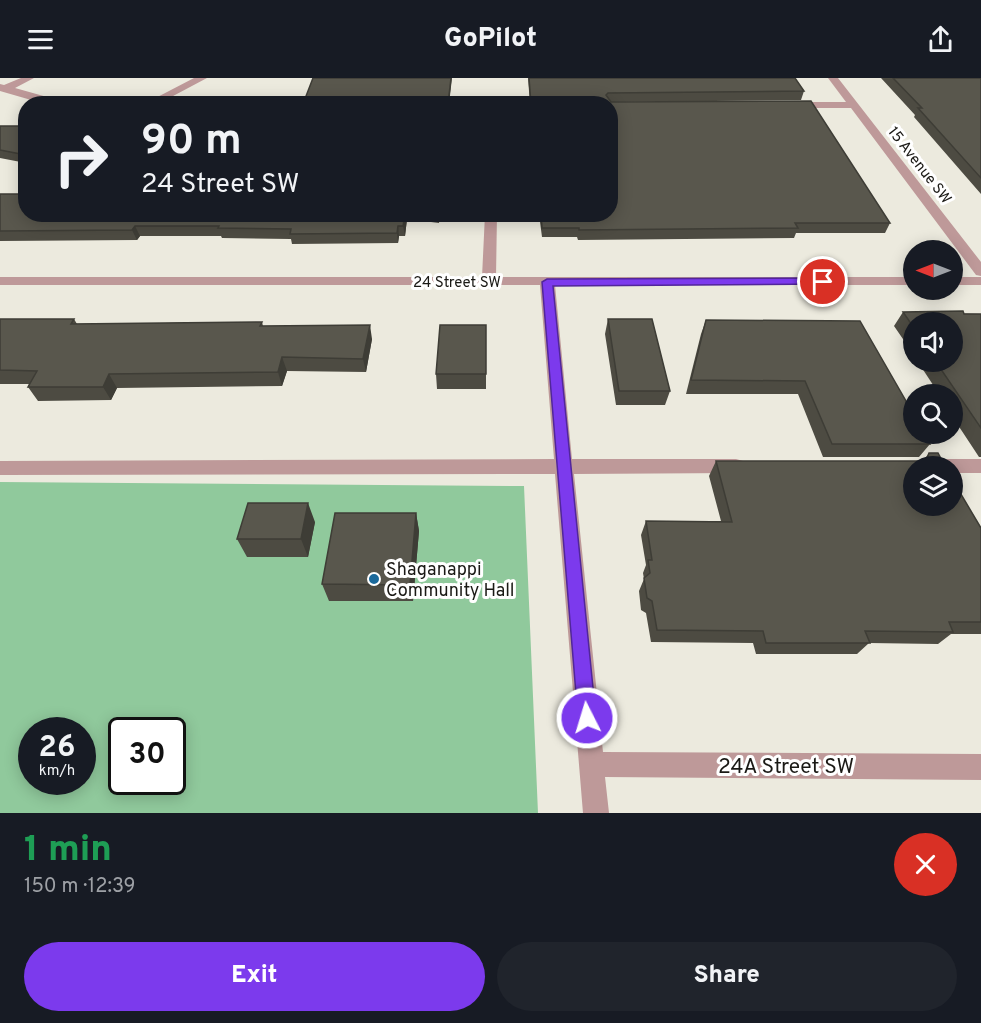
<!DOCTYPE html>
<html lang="en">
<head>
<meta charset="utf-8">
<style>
	body { margin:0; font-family:Overpass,sans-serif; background:#20242c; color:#f1f3f6; height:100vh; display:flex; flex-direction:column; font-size:22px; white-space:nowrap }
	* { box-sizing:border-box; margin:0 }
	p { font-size:20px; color:#9ea1a6 }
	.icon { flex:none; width:33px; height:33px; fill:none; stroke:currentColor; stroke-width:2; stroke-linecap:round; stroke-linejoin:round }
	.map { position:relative; height:735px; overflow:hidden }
	.drawer { display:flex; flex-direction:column; background:#171b24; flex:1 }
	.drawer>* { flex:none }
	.banner { position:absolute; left:18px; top:18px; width:600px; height:126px; border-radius:24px; box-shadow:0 3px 15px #0003; background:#171b24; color:#f1f3f6; overflow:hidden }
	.needle { width:39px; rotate:270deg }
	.buttons { position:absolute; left:903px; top:162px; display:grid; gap:12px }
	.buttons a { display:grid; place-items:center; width:60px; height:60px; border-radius:50%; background:#171b24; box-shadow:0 3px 15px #0003; font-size:30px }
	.speed { position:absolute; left:18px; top:639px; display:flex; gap:12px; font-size:30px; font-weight:700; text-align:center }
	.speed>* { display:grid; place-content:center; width:78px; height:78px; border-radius:50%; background:#171b24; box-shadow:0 3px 15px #0003; line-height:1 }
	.speed small { font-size:15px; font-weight:400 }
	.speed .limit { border:3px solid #111; border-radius:9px; background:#fff; color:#111 }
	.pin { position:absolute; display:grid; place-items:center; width:51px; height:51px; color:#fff; margin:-26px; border:3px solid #fff; border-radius:50%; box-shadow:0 2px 6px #0007 }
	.me { position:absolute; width:66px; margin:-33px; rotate:355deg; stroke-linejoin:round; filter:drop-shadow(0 0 4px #0008) }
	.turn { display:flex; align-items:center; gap:21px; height:126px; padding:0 24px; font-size:27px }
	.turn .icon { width:78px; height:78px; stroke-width:2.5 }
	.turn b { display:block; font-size:42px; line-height:51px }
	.round { display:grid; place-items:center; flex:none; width:63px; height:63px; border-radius:32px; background:#20242c }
	.overview { display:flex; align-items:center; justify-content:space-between; height:102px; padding:0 24px }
	h1 { font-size:36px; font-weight:800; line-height:45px; color:#1e9e55 }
	.button { display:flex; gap:12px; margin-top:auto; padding:12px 24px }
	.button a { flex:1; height:69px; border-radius:36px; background:#7c3aed; color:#fff; font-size:24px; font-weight:800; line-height:69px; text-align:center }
	.button a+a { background:#20242c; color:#f1f3f6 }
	header { display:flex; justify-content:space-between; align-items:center; height:78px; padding:0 24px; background:#171b24; font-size:27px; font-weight:800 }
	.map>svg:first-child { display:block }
	.green { fill:#90c99c; fill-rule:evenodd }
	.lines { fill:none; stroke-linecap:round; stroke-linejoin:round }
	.minor { fill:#be9999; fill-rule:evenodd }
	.wall { fill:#4d4b42 }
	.shaded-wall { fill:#3e3d36 }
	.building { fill:#59574d; stroke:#3e3d36; stroke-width:1.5 }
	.route { fill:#7c3aed; stroke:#51269a; stroke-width:1.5 }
	.poi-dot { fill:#1a699b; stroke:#fff; stroke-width:2 }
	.labels { text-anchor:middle; stroke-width:6; stroke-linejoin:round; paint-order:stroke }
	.far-street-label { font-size:15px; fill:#1a1915; stroke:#fff }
	.poi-label { font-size:18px; fill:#1a1915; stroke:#fff; text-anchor:start }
	.near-street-label { font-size:21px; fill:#1a1915; stroke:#fff }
</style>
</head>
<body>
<header><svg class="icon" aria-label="menu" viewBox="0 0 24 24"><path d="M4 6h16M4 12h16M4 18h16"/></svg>GoPilot<svg class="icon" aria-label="share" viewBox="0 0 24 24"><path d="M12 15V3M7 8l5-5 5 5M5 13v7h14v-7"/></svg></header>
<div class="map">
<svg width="981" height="735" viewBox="0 0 981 735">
	<rect width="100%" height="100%" fill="#eceade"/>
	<path class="green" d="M0 404 524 408 538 735H0ZM32 652H82V704H32ZM122 652H172V704H122Z"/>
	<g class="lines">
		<path class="minor" d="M21 0H34L15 10 72 26H45L0 13V6L4 7Z
			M194 0H207L158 26H144Z
			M828 0H838L981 184V198L976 197 851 30H789L784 27 789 24H846Z
			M485 136H497L496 199H914V207H555L572 381H736L743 383 745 388 743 393 736 395 574 396 603 674 981 676V702L605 699 609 735H583L555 396 0 397V383L554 381 540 207H0V199H482Z
			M952 199H981V207H952Z
			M923 381H981V395H952V388H914L916 383Z"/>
	</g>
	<path class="wall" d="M528 0H795L804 13 801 22 611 24 890 145 885 155H796L794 160 578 162 577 159H542L539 136H610V26H530Z
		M881 0H981V116L914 39 915 37Z
		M0 48H26V85L0 80Z
		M0 116 26 136H440L439 145 407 141 405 158H399L398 165 292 166 291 161 222 160 221 158H140L137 162 0 163Z
		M903 234 981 236V379H979L952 338V316H939L918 284H952L914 244V277L894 248Z
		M0 241H74L77 246 262 244 263 248 372 261 366 294 287 293 282 308 117 310 111 322 38 323 28 309 29 306H0Z
		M608 241 670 313 665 327H616L605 256Z
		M706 242 930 366 919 379H823L798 316H686L701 256Z
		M486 247V311H437L436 296Z
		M929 375 981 450V556H951L938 566 869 565 857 576H756L753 565 651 564 646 535 641 532 639 513 644 501 643 495 646 487 641 457 646 443H721L709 398 716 383H923Z
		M416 435 419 453 413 523H329L322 506Z
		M315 444 308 479H247L237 461Z"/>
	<path class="shaded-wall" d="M451 0H452L449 26H448Z
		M405 136H407V141L405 158 403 148Z
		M135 148 140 158 137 162 132 152Z
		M398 148 399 158 398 165 397 155Z
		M370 247 372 261 366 294 363 281Z
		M282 279 287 293 282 308 278 294Z
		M109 296 117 310 111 322 103 309Z
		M308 425 315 444 308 479 301 461Z
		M416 435 419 453 413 523 410 507Z"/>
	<path class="building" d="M313 0H451L448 26H303Z
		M529 0H795L804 13 608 15 606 17 611 24 811 23 890 145H795L798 150 579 152V150H542L541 136H610V26H531Z
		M893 0H981V100L918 30H922Z
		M0 48H26V77L0 72Z
		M0 116H26V136H405L403 148H398L397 155 290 156 291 151 218 150 219 148H135L132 152 0 153Z
		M963 233 964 236H981V350L936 284H952V244H914V250L903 234Z
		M0 241H74L71 246 262 244 260 248 370 247 363 281 282 279 278 294 109 296 103 309H28L37 293 0 292Z
		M608 241H652L670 313H619Z
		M706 242 860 243 914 337V356H924L930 366H832L805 303 691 302Z
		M440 247H486V296H436Z
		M929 375H938L945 388H914V428H952V401L981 450V544H949L953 554 865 553 870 565H766L763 553 657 552 652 523 647 520 644 500 650 495 648 482H652L646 443 732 444 716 383H926Z
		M248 425H308L301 461H237Z
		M335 435H416L410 507 322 506Z"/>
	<path class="route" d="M823 200 828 204 827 206 553 208 596 640 593 647 587 649 581 647 578 640 542 204 547 201Z"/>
	<circle class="poi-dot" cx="374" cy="501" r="6"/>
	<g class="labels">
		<g class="far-street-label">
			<text transform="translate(920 87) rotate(52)" y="5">15 Avenue SW</text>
			<text x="457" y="209">24 Street SW</text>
		</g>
		<g class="poi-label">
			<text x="386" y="497">Shaganappi<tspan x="386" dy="21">Community Hall</tspan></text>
		</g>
		<g class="near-street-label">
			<text x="786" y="695">24A Street SW</text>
		</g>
	</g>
</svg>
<div class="buttons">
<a><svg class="needle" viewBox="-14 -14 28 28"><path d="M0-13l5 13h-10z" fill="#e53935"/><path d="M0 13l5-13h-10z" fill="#9ea1a6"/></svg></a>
<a><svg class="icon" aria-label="sound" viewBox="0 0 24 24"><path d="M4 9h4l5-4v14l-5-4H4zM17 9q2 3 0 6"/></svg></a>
<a><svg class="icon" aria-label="search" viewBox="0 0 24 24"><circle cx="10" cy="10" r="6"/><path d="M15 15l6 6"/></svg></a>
<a><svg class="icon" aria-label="layers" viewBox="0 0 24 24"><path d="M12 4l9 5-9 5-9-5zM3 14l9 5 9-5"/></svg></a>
</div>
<div class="speed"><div>26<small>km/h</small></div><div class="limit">30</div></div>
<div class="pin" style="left:823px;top:204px;background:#d93025"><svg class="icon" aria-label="arrive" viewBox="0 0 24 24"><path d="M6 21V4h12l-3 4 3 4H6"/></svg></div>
<svg class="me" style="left:587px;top:640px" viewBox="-20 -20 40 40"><circle r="17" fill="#7c3aed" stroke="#fff" stroke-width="3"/><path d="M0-11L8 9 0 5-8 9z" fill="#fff"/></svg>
<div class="banner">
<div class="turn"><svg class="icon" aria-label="right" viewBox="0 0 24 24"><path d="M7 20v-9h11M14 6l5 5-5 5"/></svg><div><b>90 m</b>24 Street SW</div></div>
</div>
</div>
<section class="drawer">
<div class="overview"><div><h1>1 min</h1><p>150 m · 12:39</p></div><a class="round" style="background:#d93025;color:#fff"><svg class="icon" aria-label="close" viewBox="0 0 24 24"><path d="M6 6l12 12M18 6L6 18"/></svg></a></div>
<div class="button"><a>Exit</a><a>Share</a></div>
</section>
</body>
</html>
